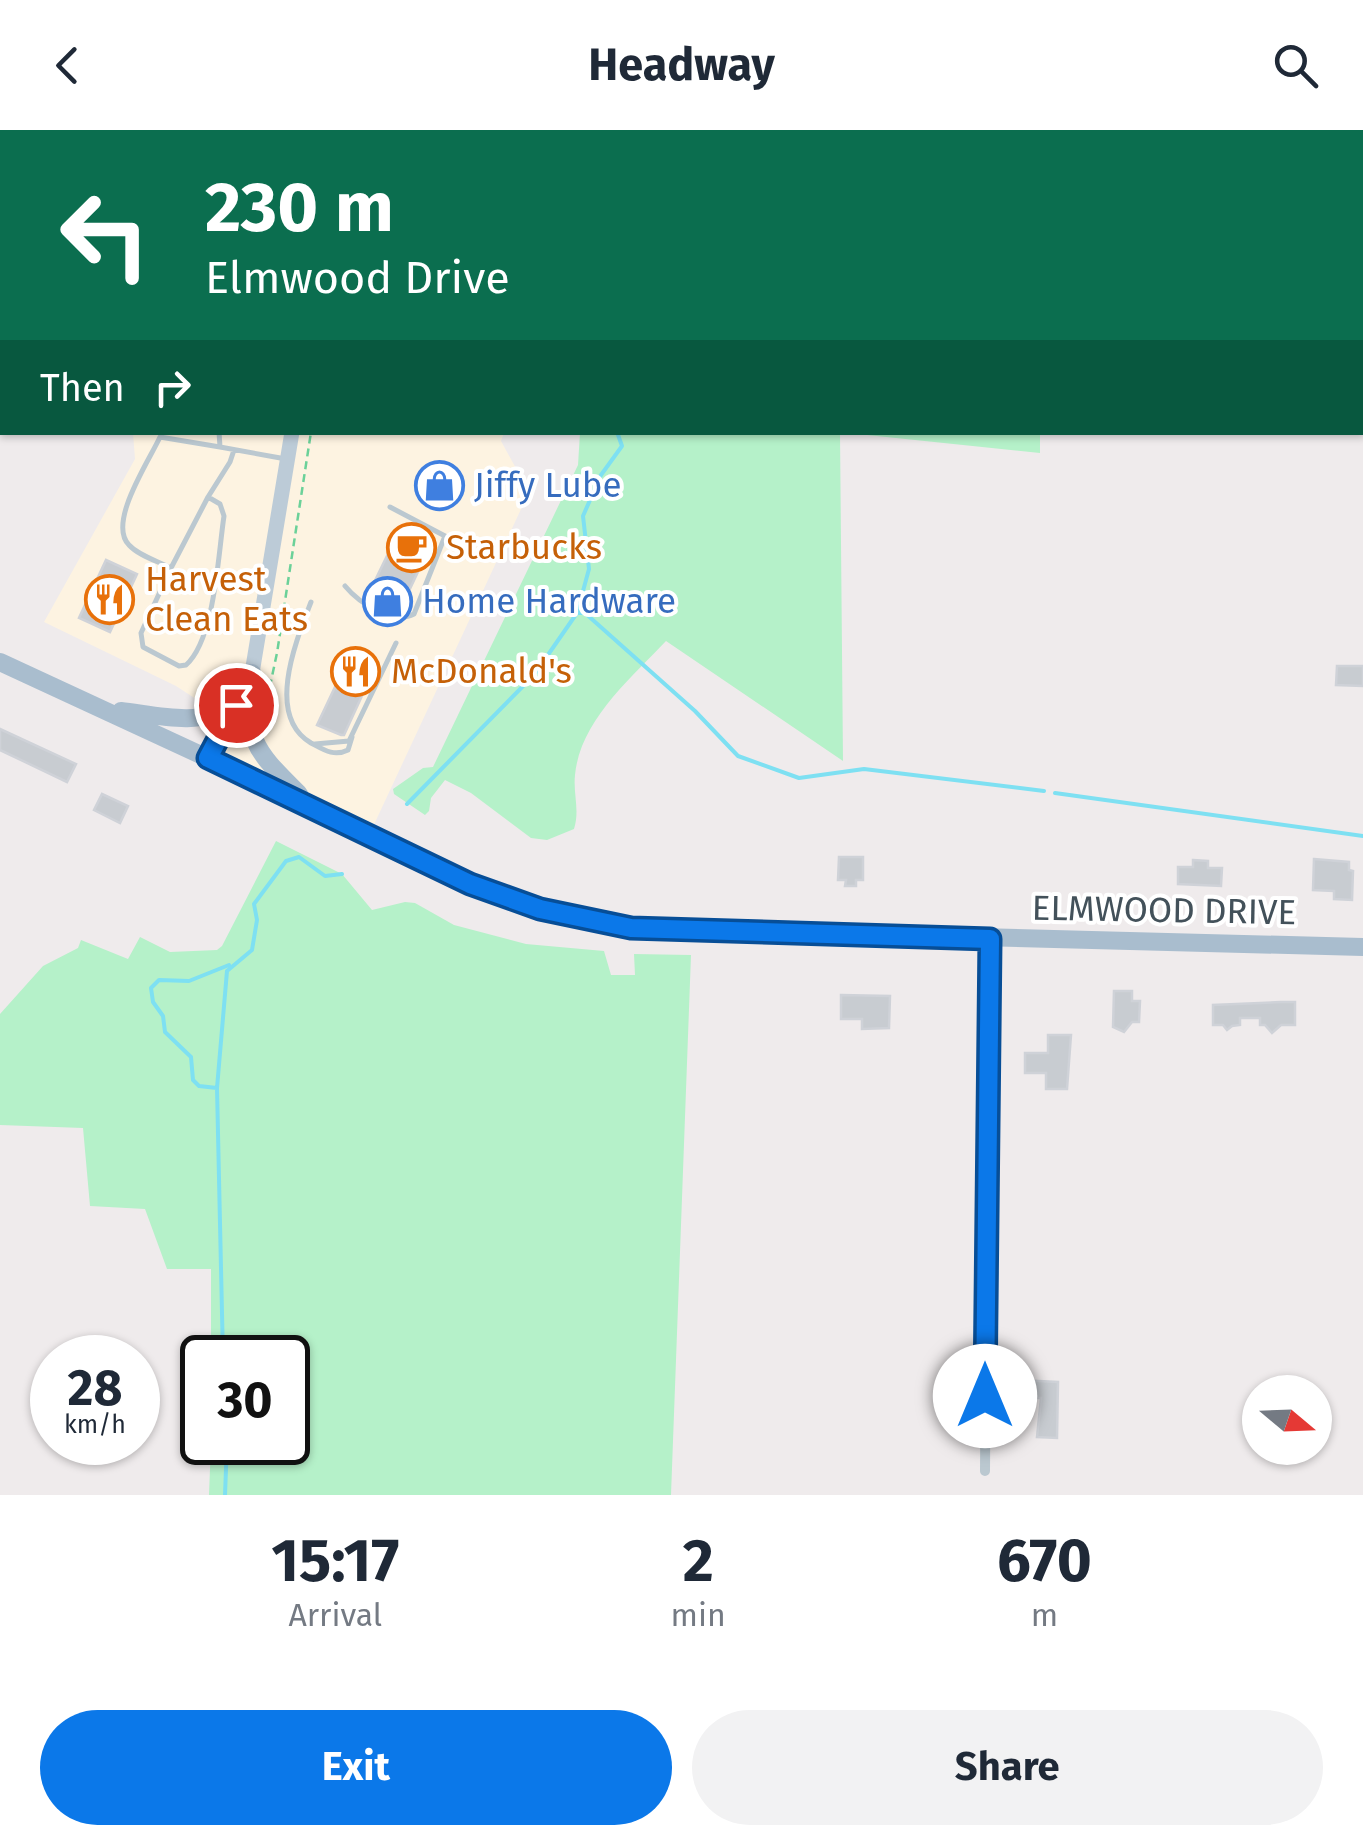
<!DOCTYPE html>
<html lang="en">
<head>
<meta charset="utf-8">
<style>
	body { margin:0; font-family:"Fira Sans",sans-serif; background:#f2f2f3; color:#1f2937; height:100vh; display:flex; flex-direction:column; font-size:38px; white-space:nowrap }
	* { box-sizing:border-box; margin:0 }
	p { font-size:32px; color:#747a83 }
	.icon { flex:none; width:55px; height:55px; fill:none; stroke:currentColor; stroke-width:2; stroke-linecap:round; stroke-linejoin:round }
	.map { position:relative; height:1365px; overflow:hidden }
	.side { display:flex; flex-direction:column; background:#fff; flex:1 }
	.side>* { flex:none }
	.guide { position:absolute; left:0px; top:0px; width:1365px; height:305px; box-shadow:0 2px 8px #0004; background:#0b6e4f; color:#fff; overflow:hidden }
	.needle { width:65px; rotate:109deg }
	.buttons { position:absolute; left:1242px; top:1245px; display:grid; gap:20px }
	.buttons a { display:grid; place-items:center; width:90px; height:90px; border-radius:50%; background:#fff; box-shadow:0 2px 8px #0004; font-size:50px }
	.speed { position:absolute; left:30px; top:1205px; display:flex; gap:20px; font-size:50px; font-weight:700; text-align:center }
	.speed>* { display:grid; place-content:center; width:130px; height:130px; border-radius:50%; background:#fff; box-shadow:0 2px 8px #0004; line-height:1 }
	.speed small { font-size:25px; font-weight:400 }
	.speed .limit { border:5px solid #111; border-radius:15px; background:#fff; color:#111 }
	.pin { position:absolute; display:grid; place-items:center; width:85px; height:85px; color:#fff; margin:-42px; border:5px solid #fff; border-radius:50%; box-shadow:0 2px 10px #0007 }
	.me { position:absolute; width:110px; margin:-55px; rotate:0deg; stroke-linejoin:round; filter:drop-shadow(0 0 8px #0008) }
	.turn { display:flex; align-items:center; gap:35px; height:210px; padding:0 40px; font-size:45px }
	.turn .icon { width:130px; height:130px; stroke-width:2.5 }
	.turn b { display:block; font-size:70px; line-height:85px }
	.then { display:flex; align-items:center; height:95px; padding:0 40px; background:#0003; gap:20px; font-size:38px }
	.eta { display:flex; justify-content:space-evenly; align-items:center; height:170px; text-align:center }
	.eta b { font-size:60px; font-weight:700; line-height:70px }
	.action { display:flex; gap:20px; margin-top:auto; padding:20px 40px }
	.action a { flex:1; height:115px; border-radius:60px; background:#0b78e9; color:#fff; font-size:40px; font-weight:700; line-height:115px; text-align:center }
	.action a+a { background:#f2f2f3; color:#1f2937 }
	header { display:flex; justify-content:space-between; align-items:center; height:130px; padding:0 40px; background:#fff; font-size:45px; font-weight:700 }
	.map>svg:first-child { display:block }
	.commercial { fill:#fdf3e1 }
	.green { fill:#b5f1c9 }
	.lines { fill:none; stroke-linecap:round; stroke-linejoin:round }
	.stream { stroke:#7ee0f2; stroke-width:4 }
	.building { fill:#c8ccd1; stroke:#cfd2d8; stroke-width:2.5 }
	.highway-casing { stroke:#6a8dab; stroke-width:25 }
	.path { stroke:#6bd199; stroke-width:2.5; stroke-dasharray:8 5; stroke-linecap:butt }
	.lane { stroke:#bbc8d0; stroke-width:5 }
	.street { stroke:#bbc8d0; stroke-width:10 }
	.secondary { stroke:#bccbd7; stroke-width:15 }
	.primary { stroke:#a9bdce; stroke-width:18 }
	.highway { stroke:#7fa2bf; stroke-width:20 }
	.route-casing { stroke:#074e97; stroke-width:25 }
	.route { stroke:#0b78e9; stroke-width:18 }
	.labels { text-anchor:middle; stroke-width:8; stroke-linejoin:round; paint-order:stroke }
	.shop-label { font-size:35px; fill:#366cbe; stroke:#fff; text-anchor:start }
	.food-label { font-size:35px; fill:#c56008; stroke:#fff; text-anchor:start }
	.street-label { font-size:35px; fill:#43515a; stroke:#fff }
</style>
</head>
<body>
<header><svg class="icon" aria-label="back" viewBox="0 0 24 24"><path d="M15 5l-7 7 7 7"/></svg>Headway<svg class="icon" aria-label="search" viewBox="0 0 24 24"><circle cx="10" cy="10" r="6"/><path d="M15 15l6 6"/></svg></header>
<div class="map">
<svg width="1363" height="1365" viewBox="0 0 1363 1365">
	<rect width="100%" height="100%" fill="#efebec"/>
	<path class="commercial" d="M133 303H504L501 311 529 362 371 701 206 621 222 586 176 556 44 492 135 329Z"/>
	<path class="green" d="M499 0H1046L497 2Z
		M580 303H840L843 631 666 511C631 548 580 591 575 645 573 664 580 680 574 699L547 710 531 708 471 663 445 650 431 668 429 681 425 685 394 664 393 659 423 638 433 637 578 335Z
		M848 303H1040V323Z
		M276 711 342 744 372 780 405 772 415 773 454 795 526 814 604 821 611 845H635L634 824 691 825 671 1365H209L211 1313 288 1312V1228L211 1227V1139H167L145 1079 90 1076 83 998 0 995V884L43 836 78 818 81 810 128 829 140 807 170 822 217 820 222 816Z"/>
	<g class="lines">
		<path class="stream" d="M425 0V2
			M577 483H585L695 581 738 626 799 648 864 639 1044 661
			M1055 663 1363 706
			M407 674 534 545 577 483 589 439 583 386 601 345 622 316 617 302
			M217 958 199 956 193 950 191 927 165 902 163 886 153 872 151 858 159 850 189 851 229 835
			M223 1228 217 958 227 841 252 820 257 790 254 774 286 731 299 727 325 746 342 744
			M225 1365 227 1312"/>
	</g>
	<path class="building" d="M436 337 454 346 441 373 424 365Z
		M401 397 432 412 400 480H397L367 467Z
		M106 430 137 444 110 502 79 488Z
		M352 521 377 533 344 605H341L317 595Z
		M1337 536H1363V556L1336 555Z
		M0 599 76 634 67 652 0 620Z
		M102 664 128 676 120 693 94 680Z
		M839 727H863V750H856V756H845L846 750H838Z
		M1314 729 1349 732V740L1353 741 1352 770 1334 769V761L1313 760Z
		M1193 730 1208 731V738H1222L1221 756 1178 754V737H1193Z
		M1114 861H1132V871H1140L1139 892H1132L1124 902 1113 897Z
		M841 865 890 866 889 898 862 899V889H841Z
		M1281 872H1295V895H1281L1272 903 1265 895H1260V888H1240V895L1232 896 1227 900 1223 895H1213V875Z
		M1048 905H1071L1067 959H1046V943H1025V923H1048Z
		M1018 1250 1058 1252 1057 1308 1037 1307 1041 1268H1017Z"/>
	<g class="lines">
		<defs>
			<path id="highway" d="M20 0V2
				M60 0 61 2
				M0 147 2 143
				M0 202 2 198"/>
		</defs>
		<use href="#highway" class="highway-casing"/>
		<path class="path" d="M353 2V0
			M267 570 277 523 311 302"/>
		<path class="lane" d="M219 302 220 317 286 329
			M208 367 230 332 234 320
			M171 438 208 367 220 374 224 386C218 425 215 509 186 535L179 536 143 517 141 503 171 438C158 431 139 426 129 415 107 393 149 331 160 307L220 317
			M345 456C359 473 393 495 414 484L445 406 390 377
			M311 472C296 511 265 586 311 613 324 620 334 627 348 620L352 607
			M315 614 349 611 396 513"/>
		<path class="street" d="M985 1341 989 809"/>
		<path class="secondary" d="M333 2 334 0
			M208 627 252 543 292 302"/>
		<path class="primary" d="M0 532 311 676 470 754 540 779 631 798 1363 817
			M252 544C246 612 252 617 299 664
			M121 581C151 584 202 598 227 576 236 567 244 553 252 543"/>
		<use href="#highway" class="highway"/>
	</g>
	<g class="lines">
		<defs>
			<path id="route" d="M236 575 208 628 470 754 540 779 631 798 990 809 985 1266"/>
		</defs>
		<use href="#route" class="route-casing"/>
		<use href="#route" class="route"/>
	</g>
	<defs>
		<symbol id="shop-ring" viewBox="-11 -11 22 22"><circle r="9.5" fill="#fff" stroke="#3f7fe0" stroke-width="1.5"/><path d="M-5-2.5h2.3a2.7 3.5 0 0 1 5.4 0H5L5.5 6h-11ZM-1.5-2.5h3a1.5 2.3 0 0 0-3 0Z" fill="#3f7fe0"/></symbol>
		<symbol id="cafe-ring" viewBox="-11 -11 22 22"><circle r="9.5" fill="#fff" stroke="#e8710a" stroke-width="1.5"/><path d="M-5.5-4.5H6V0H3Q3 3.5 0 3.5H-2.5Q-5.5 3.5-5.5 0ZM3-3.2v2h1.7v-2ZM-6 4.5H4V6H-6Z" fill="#e8710a"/></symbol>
		<symbol id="restaurant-ring" viewBox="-11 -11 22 22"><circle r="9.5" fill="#fff" stroke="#e8710a" stroke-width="1.5"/><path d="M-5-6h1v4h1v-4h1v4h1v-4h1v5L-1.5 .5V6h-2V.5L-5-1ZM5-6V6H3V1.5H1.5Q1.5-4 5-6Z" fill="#e8710a"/></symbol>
	</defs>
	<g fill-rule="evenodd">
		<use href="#shop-ring" x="412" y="328" width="55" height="55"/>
		<use href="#cafe-ring" x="384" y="390" width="55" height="55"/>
		<use href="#restaurant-ring" x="82" y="442" width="55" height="55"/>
		<use href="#shop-ring" x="360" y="444" width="55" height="55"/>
		<use href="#restaurant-ring" x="328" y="514" width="55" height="55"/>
	</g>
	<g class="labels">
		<g class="shop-label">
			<text x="474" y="367">Jiffy Lube</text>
			<text x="422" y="483">Home Hardware</text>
		</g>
		<g class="food-label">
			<text x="446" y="429">Starbucks</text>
			<text x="145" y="461">Harvest<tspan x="145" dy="40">Clean Eats</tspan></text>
			<text x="391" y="553">McDonald's</text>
		</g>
		<g class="street-label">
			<text transform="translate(1164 780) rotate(1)" y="12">ELMWOOD DRIVE</text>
		</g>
	</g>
</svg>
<div class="buttons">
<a><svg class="needle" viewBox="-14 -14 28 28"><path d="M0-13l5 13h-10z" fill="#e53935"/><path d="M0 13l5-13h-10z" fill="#747a83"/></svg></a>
</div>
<div class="speed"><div>28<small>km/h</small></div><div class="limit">30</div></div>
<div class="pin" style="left:236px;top:575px;background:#d93025"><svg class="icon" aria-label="arrive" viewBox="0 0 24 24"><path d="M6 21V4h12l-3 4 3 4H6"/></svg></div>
<svg class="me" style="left:985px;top:1266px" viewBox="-20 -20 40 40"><circle r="19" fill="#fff"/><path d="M0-13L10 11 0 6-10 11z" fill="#0b78e9"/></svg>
<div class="guide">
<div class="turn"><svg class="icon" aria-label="left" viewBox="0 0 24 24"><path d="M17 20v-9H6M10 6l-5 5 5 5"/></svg><div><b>230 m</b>Elmwood Drive</div></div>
<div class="then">Then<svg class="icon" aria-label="right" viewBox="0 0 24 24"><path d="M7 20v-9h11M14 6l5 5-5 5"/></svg></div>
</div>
</div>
<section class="side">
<div class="eta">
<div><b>15:17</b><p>Arrival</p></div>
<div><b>2</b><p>min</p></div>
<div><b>670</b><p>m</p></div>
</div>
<div class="action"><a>Exit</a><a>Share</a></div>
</section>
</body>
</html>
